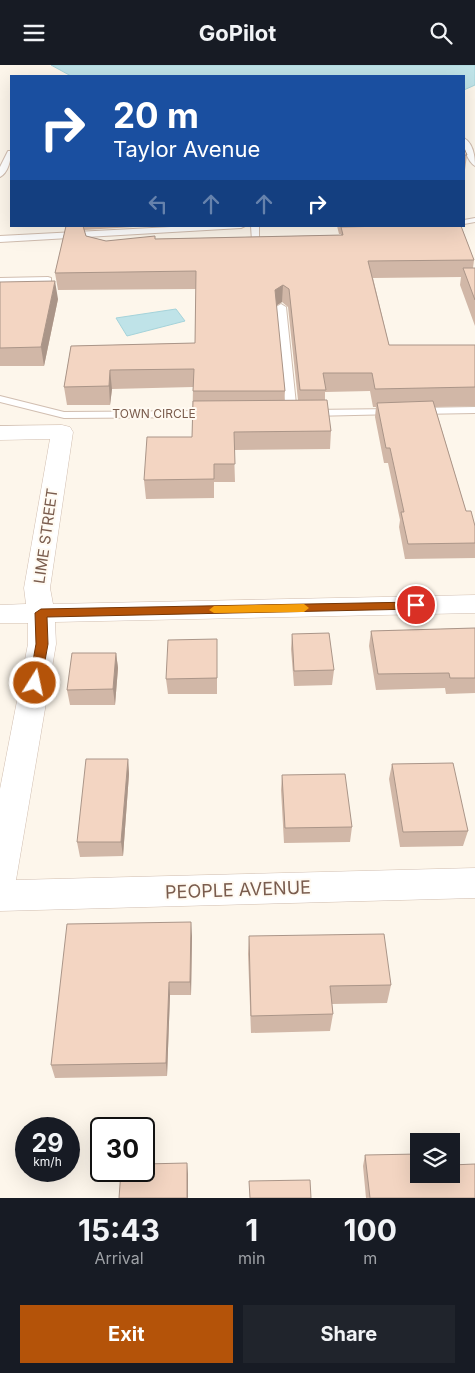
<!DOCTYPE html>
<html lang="en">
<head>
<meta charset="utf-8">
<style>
	body { margin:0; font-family:Inter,sans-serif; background:#20242c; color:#f1f3f6; height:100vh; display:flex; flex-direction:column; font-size:19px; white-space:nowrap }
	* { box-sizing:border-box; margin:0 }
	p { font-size:16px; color:#9ea1a6 }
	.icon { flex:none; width:28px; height:28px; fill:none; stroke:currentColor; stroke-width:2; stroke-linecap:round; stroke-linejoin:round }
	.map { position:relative; height:1133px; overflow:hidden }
	.sheet { display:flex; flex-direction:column; background:#171b24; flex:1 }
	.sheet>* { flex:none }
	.hud { position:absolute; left:10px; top:10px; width:455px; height:152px; border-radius:0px; box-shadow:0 5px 20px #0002; background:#1a4fa0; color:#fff; overflow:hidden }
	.buttons { position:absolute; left:410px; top:1068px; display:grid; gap:10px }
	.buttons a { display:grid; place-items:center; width:50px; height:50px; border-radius:0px; background:#171b24; box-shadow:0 5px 20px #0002; font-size:25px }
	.speed { position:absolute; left:15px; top:1052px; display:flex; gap:10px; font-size:25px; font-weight:700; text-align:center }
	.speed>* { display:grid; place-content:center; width:65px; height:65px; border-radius:50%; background:#171b24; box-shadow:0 5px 20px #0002; line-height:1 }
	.speed small { font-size:12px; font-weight:400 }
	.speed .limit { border:2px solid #111; border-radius:8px; background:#fff; color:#111 }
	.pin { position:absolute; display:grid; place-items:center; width:42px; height:42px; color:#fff; margin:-21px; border:2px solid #fff; border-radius:50%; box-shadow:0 1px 5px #0007 }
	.me { position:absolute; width:55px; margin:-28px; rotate:10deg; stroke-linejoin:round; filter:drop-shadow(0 0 4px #0008) }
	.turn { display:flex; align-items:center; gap:18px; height:105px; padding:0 20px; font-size:22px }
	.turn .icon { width:65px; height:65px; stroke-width:2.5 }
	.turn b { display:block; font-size:35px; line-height:42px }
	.lanes { display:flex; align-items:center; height:48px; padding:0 20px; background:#0003; justify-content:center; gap:25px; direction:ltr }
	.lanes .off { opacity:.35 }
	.eta { display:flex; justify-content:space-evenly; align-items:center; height:85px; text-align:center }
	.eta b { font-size:30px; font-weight:700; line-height:35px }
	.action { display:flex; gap:10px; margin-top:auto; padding:10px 20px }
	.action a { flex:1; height:58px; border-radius:0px; background:#b45309; color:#fff; font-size:20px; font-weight:700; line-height:58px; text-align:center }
	.action a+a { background:#20242c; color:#f1f3f6 }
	header { display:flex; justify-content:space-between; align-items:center; height:65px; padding:0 20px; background:#171b24; font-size:22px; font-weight:700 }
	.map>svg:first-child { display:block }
	.water { fill:#bfe3e8; stroke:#a5d3da }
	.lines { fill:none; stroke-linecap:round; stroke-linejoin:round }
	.service-casing { stroke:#d1beb0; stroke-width:2 }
	.minor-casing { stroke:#d1beb0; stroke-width:1 }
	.service { fill:#fff; fill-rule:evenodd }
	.minor { fill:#fff; fill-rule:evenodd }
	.wall { fill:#d1b7a7; fill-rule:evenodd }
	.shaded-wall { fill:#aa9588 }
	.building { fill:#f3d5c2; stroke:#aa9588 }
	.route { fill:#b45309; stroke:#753606 }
	.slow { fill:#f59e0b }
	.labels { text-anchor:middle; stroke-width:4; stroke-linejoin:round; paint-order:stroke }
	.far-street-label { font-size:12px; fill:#7a5c4d; stroke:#fffaf2 }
	.street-label { font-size:15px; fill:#7a5c4d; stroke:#fffaf2 }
	.near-street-label { font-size:18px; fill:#7a5c4d; stroke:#fffaf2 }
</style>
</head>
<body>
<header><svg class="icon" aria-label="menu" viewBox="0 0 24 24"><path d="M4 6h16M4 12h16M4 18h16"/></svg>GoPilot<svg class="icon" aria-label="search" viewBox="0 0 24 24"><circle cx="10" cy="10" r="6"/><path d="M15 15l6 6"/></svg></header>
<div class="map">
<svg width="475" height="1133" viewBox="0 0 475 1133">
	<rect width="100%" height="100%" fill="#fdf6eb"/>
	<path class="water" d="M51 0H475V20L464 25V11H71Z
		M176 244 185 256 127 271 116 253Z"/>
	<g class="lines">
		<defs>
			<path id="service" d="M464 73C473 78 475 91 475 101 467 96 463 82 464 73Z
				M8 86H11C11 95 8 108 0 112V102Z
				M475 153V157L464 159V155Z
				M190 161H245L241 163 0 177V171Z
				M251 161H259V178L252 176Z
				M48 212 51 213V217L0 219V213Z
				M281 239 286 242 297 349 292 352 282 351 281 349 286 346 276 242Z
				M0 331 64 347 210 346 215 349 210 352 64 353 0 337Z
				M475 342V348L418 349 413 346 418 343Z
				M394 344 398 345 399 347 398 349 311 351 306 348 311 345Z"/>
			<path id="minor" d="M62 360 70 362 73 367 50 523 53 539 475 530V548L55 557 56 579 16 815 475 803V833L0 846V724L28 579V558H0V540L26 539 24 523 50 374 0 375V361Z"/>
		</defs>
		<use href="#service" class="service-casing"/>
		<use href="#minor" class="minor-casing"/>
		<use href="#service" class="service"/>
		<use href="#minor" class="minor"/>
	</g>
	<path class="wall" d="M464 83 467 90 465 105H464Z
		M66 161H150L84 165 86 171 106 176 155 174 341 170V169H339L337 161H461L474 195 473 203H475V261L460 220 461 212 373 213 389 280H475V341L435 342 466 446 475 461V493L405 494 399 462 400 455 388 398H384L375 352 376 342H373L370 326 325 327V335L331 366 330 384 234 385 235 417H214V433L146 434 144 415 192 372 193 322 112 324 110 340H67L64 322 71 281 195 278 196 224 58 225 55 208ZM282 237 288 242 298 335H284L285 326 276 241Z
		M0 217 58 234 44 301H0Z
		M475 563V628L446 629 445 623 376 625 369 581 371 566Z
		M292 569 334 605 332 620 294 621 291 584Z
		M217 574V629H168L166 614Z
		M116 588 118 603 115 640H70L67 625Z
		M128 694 129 709 123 791 80 792 77 777Z
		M392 699 468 766 463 781 400 782 389 714Z
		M282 710 352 762 350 777 284 778 281 725Z
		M192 871 191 930H170L167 1011 55 1013 51 1000Z
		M249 871 391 920 387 938 332 939 333 949 330 966 251 968 248 889Z
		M365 1090 419 1109 475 1133H366L363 1101Z"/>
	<path class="shaded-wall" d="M55 216 58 234 44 301 41 282Z
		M283 220 282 237 274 242 275 225Z
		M110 305 112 324 110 340 109 321Z
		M116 588 118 603 115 640 113 624Z
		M128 694 129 709 123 791 121 777Z
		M191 857 192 871 191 930 190 917Z
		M169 917 170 930 167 1011 166 998Z
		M187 1098 188 1109V1133H187Z"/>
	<path class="building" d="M464 83 467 90H464Z
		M66 161H83L86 171 106 176 155 171V174L343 170 341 162 388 161H461L474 195 368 196 389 280H475V322L375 324 372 308H323L326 325H300L289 224 283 220 275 225 285 326H193L194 304 110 305 109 321 64 322 71 281 195 278 196 206 55 208Z
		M463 203H475V235Z
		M55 216 41 282 0 283V217Z
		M327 335 331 366 234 367 235 399H214V414L144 415 147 372H192L193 336Z
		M433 336 466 446H471L475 461V478L408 479 401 447H404L390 383H386L377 338Z
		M475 563V613H450L449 608 378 609 371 566Z
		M329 568 334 605 294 606 292 569Z
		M217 574V613L166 614 168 575Z
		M72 588H116L113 624 67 625Z
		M86 694H128L121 777H77Z
		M453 698 468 766 403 767 392 699Z
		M345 709 352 762 285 763 282 710Z
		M191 857 190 917H169L166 998 51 1000 67 859Z
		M384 869 391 920 330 921 333 949 251 951 249 871Z
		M419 1089V1109H451V1100L475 1099V1133H370L365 1090Z
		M187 1098V1133H119L121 1106H144V1099Z
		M310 1115 311 1133H250L249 1116Z"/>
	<path class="route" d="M416 537 421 540 416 544 47 552 48 579 41 618 35 622 29 618 36 579 35 548 41 544Z"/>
	<path class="slow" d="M304 539 309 543 304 547 214 548 209 545 214 541Z"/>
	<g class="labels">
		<g class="far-street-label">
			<text x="154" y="353">TOWN CIRCLE</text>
		</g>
		<g class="street-label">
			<text transform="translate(46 471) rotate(-82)" y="5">LIME STREET</text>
		</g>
		<g class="near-street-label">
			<text transform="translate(238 825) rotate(-2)" y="6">PEOPLE AVENUE</text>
		</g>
	</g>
</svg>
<div class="buttons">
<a><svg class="icon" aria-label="layers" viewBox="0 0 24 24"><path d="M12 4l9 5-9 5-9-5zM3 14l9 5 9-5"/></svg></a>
</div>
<div class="speed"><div>29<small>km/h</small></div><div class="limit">30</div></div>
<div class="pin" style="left:416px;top:540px;background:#d93025"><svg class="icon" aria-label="arrive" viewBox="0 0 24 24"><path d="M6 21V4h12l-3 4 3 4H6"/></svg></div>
<svg class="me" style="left:35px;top:618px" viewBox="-20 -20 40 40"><circle r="17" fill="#b45309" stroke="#fff" stroke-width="3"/><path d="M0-11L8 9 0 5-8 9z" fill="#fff"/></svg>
<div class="hud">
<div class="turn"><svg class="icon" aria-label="right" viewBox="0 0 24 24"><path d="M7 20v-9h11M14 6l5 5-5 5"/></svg><div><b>20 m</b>Taylor Avenue</div></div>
<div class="lanes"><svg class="icon off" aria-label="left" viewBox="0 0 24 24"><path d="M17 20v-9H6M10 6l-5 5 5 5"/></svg><svg class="icon off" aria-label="ahead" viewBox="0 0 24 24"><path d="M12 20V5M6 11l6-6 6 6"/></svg><svg class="icon off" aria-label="ahead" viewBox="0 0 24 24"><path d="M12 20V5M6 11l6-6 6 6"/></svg><svg class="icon" aria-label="right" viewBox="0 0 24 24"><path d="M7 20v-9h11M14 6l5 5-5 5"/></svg></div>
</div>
</div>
<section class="sheet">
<div class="eta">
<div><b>15:43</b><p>Arrival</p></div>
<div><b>1</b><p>min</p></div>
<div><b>100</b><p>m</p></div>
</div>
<div class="action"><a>Exit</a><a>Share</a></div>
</section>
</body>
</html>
